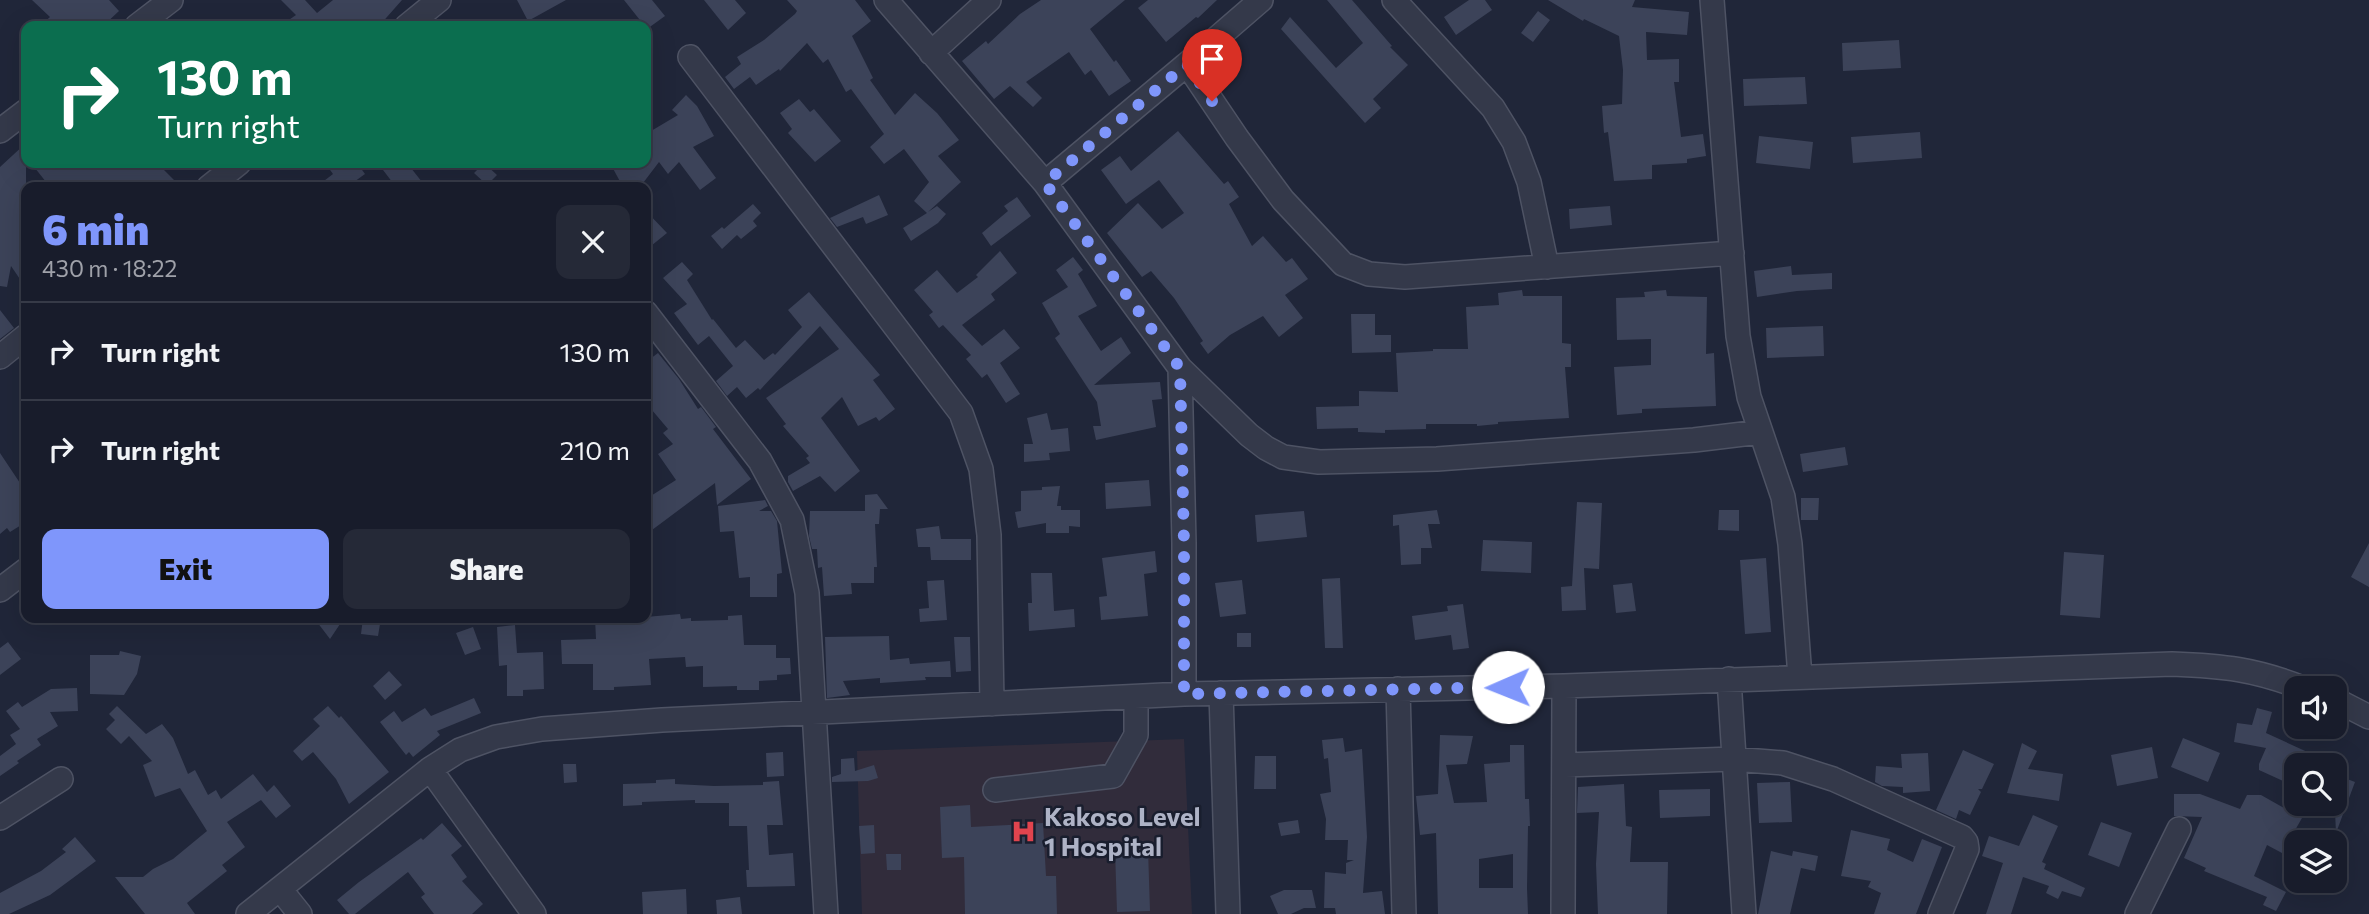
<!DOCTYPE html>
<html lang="en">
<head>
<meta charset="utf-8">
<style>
	body { margin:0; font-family:Commissioner,sans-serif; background:#252937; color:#f1f3f6; height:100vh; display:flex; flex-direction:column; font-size:26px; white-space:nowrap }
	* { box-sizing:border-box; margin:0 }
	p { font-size:23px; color:#9fa1a9 }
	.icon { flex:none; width:38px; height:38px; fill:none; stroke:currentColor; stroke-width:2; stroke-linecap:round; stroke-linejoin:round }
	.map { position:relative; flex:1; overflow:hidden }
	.details { position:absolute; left:21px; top:182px; width:630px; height:441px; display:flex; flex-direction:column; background:#181c2b; border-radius:14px; box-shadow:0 7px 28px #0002,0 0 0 2px #363a47 }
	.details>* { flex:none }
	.top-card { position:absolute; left:21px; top:21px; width:630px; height:147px; border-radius:14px; box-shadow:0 7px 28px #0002,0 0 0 2px #363a47; background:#0b6e4f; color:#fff; overflow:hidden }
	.tools { position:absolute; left:2284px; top:676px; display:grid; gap:14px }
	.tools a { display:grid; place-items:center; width:63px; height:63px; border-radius:14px; background:#181c2b; box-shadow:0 7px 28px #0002,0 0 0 2px #363a47; font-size:35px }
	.pin { position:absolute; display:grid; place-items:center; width:60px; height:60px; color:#fff; margin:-72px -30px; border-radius:50% 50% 50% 0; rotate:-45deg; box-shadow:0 0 7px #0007 }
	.pin .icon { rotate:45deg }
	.me { position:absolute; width:77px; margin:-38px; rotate:269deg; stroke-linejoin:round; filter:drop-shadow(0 0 5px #0008) }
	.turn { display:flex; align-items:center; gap:24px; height:147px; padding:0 21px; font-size:32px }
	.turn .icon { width:91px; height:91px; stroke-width:2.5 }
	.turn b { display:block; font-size:49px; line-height:60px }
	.round { display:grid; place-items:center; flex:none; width:74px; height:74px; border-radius:14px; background:#252937 }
	.head { display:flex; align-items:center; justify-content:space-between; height:119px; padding:0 21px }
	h1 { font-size:42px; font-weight:800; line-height:52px; color:#7f96fb }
	.action { display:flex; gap:14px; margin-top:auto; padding:14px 21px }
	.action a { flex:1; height:80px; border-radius:14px; background:#7f96fb; color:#111; font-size:28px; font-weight:800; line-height:80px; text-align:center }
	.action a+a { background:#252937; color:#f1f3f6 }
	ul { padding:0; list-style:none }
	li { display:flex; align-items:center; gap:21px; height:98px; padding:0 21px; border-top:2px solid #363a47 }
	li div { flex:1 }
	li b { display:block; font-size:26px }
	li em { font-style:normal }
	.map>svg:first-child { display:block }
	.medical { fill:#312c3b }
	.building { fill:#3c4359; fill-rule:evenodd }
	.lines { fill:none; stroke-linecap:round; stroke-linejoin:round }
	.minor-casing { stroke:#4e5364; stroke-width:26 }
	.minor { stroke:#34394a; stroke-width:23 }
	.route { stroke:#7f96fb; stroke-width:12; stroke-dasharray:0 21.6 }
	.labels { text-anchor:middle; stroke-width:5; stroke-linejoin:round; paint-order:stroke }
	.poi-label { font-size:26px; font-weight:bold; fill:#aeb3c6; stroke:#191e2e; text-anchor:start }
</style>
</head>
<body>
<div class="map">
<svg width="2369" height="914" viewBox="0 0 2369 914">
	<rect width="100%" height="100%" fill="#202639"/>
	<path class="medical" d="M1184 739 1192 914H862L857 751Z"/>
	<path class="building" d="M32 0H109L119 11 103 26H40L50 17Z
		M281 0H305L317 13 333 0H402L379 26H280L296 15Z
		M517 0H566L528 21Z
		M624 0H652L665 16 647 29Z
		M704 0H735L746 13 728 30Z
		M787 0H855L871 21 852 36 873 78 870 80 895 115 915 93 937 113 959 140 938 156 961 182 928 212 937 206 946 214 938 223 911 241 903 228 927 213 914 201 929 182 904 149 884 164 870 147 884 134 851 89 846 92 828 59 823 63 807 43 780 71 779 69 756 85 750 77 734 89 725 77 741 64 737 57 764 40 795 14 797 11Z
		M1041 0H1125L1090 29 1114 62 1116 60 1131 81 1109 96 1091 70 1085 75 1069 52 1026 82 1042 98 1033 107 1010 86 994 99 962 61 986 41 988 44 1020 14Z
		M1148 0H1217L1198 18 1196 17 1166 42 1138 8Z
		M1327 0H1352L1392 46 1390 47 1408 65 1373 99 1381 108 1365 123 1281 29 1290 17 1336 68 1363 43Z
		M1469 0H1485L1492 10 1456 35 1444 17Z
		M1548 0H1635L1632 7 1689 12 1687 35 1646 32 1647 60 1679 59V82H1674L1681 137 1703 134 1706 156 1687 159V163L1652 165V179L1614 181 1608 132 1604 133 1602 106 1622 104 1623 70 1619 36 1584 19 1583 21Z
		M1538 11 1550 20 1533 42 1521 33Z
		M1899 40 1901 68 1843 71 1842 43Z
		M1805 77 1807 104 1744 106 1743 79Z
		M686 95 697 106 714 136 693 147 716 178 700 190 679 162 668 174 659 162 640 187H623L610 163H646V134L678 115 672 110Z
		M799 99 810 112 814 109 841 141 815 162 788 133 792 129 780 113Z
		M1178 131 1224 184 1228 181 1239 197 1229 204 1252 246 1263 236 1286 262 1292 258 1308 279 1285 295 1303 318 1279 337 1263 316 1230 335 1208 354 1200 343 1203 341 1174 298 1151 271 1142 277 1107 233 1138 203 1162 229 1184 213 1159 180 1126 204 1101 170 1120 156 1131 171Z
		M1920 132 1922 158 1853 163 1851 137Z
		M1759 136 1813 142 1810 169 1756 163Z
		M26 143V288L11 266 7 287 0 286V167Z
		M31 163H157L181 187H50Z
		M325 163H357L365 174 347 187H316L333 174Z
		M393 163H407L426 187H396L383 170Z
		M484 163 497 175 487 185 474 173Z
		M879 195 888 215 866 224 863 217 837 227 830 218Z
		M1017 197 1031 216 991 246 982 233 1008 211 1004 206Z
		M753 204 761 213 753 221 757 226 741 239 737 235 722 249 711 236 722 227 724 229Z
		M1610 206 1612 225 1570 229 1569 209Z
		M646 211 667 233 646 250Z
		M1000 251 1017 273 991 294 995 300 962 325 982 346 1004 329 1020 348 1000 363 1020 394 1006 403 987 374 982 378 966 359 971 355 943 325 939 328 929 315 933 312 914 290 937 270 957 293 978 277 976 275Z
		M1073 257 1083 270 1078 274 1097 306 1078 316 1101 351 1121 337 1131 353 1094 385 1160 382 1162 399 1152 400 1156 427 1096 440 1093 426H1101L1097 402 1055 338 1060 334 1042 303 1068 287 1056 270Z
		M682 262 693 274 687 280 712 320 713 319 736 348 745 340 764 360 773 353 775 355 802 327 788 310 809 292 880 375 873 380 895 409 879 421 876 417 858 426 842 397 821 418 860 471 835 492 820 476 793 491 788 482V476L810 463 806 458 809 456 783 426 786 424 766 398 839 349 820 326 760 390 758 388 746 398 737 387 727 396 716 381 733 366 709 336 698 345 674 313 687 304 663 278Z
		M1791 266 1792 275 1832 273V289L1797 291 1757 297 1754 271Z
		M1522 290 1523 296H1562V343L1571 344V367H1565L1569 418 1498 422V424L1477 426V424H1426V429L1385 430V433L1358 432V428L1317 429 1316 407 1359 406V391L1398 392 1396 353 1433 351V349H1468L1466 307 1499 305 1498 293Z
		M1666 290 1667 296 1707 297 1706 354 1714 353 1716 406 1642 409V413L1617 415 1614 367 1651 365V339L1617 340 1616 298 1645 297 1644 292Z
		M0 310 14 328 0 339Z
		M1351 314H1375V335H1391V352L1352 353Z
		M1823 326 1824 356 1767 358 1766 328Z
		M658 353 679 379 698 409 701 407 716 427 713 429 751 479 717 505 715 483 652 530 646 520V499L676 480 658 454 673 444 663 433 668 429 646 403V380L652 375 646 366V362Z
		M1047 413 1051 430 1068 428 1070 451 1049 453 1050 460 1024 462V444H1033L1027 418Z
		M1845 447 1848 465 1803 472 1800 454Z
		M0 453 26 492V522L10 532 7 528 0 534Z
		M1149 480 1151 506 1106 509 1105 483Z
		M1060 486 1057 506H1061V510H1080V527L1069 526V533H1046V523L1018 528 1015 512 1021 511V491L1042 490V487Z
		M877 494 888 509H880L879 524H875L877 567H874V583H851L852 594 824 596 822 567 818 568 817 549H812L809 536 810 511H865V495Z
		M1801 498H1819L1818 520H1801Z
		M765 500 768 506 759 511H771L777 521 782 573 777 574V597H750V577L739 578 734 531 720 532 718 506Z
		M1577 502 1602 503 1599 569 1584 568 1586 610 1562 611 1561 587 1572 586Z
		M1437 510 1440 524H1428L1432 548H1421V564L1401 565 1399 525 1393 526V515Z
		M1719 510H1739V531L1718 530Z
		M1304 511 1307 537 1257 542 1255 515Z
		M939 526 941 539H971V560H931L930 547H918L916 529Z
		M1483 540 1532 542 1531 573 1481 571Z
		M2369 543V587L2351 577Z
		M1155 551 1157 572 1144 574 1148 616 1101 620 1099 597 1107 596 1102 558Z
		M2064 552 2104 555 2100 618 2060 615Z
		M1766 558 1771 632 1745 634 1740 560Z
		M1031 573H1052L1054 611 1074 609 1075 627 1029 631 1028 603H1032Z
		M1340 578 1343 648H1325L1322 579Z
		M944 580 947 620 920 622 919 609 929 608 927 581Z
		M1242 580 1246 614 1220 617 1215 583Z
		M1632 583 1636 611 1616 613 1613 585Z
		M1463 604 1469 648 1453 650 1451 635 1415 640 1412 616 1448 611 1447 606Z
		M680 614 681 619 691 618V621L728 620V616L742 615 744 645H776V658H790L791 674 777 675V680L759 681V690H737V686L703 687V666L686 667 685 657 649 659 651 685 614 687V690H593V664H562L561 640 596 639 595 618H611V620Z
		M314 618H344L330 639Z
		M363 618H381L378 636 361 634Z
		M515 625 517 653 543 652 544 689 523 690V696H507V665L499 666 497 627Z
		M473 627 481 649 465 655 456 633Z
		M1237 633H1251V647H1237Z
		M889 636 890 660 909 658 910 664 950 661 951 677H925L926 680 880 683V678L843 681 850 695 827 698 825 637Z
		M954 637H970L971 671 956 672Z
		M8 642 21 659 0 675V648Z
		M120 651 141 656 137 674 124 695 90 694V655H119Z
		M389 671 402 685 385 700 373 686Z
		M77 688 78 711 50 712 58 726 37 739 41 745 17 761 19 763 0 776V756L16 744 10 735 20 729 6 711 18 702 22 707 51 689Z
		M474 698 481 713 437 731 440 735 413 757 409 752 406 755 380 722 394 711 402 722 425 708 431 716Z
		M117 706 146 734 162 724 173 738 188 774 195 770 208 795 216 790 221 799 253 774 267 792 274 785 291 806 276 818 261 800 227 822 245 847 222 865 227 871 187 903 195 914H145L115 877H143L153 869 173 859 207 831 180 788 155 797 143 765 152 761 129 736 121 744 106 729 115 720 109 714Z
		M328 706 339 718 341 716 389 772 349 804 336 779 313 752 302 761 293 751 320 726 313 719Z
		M2257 708 2272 712 2266 733 2336 765H2296V787L2259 770V764L2266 748 2234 742 2237 723 2252 725Z
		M1440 735 1473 736 1467 764 1446 765 1454 803 1487 802 1484 764 1510 762V745H1524L1525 799H1529L1530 826H1528L1527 888 1528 914H1438L1436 833 1420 835 1416 796 1438 794ZM1513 854V888H1479V859Z
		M1343 738 1345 752 1362 749 1367 837 1363 893 1382 891 1385 914H1336L1335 908H1324L1325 872 1346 874V863L1354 860H1347L1348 840H1325L1326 819 1320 794 1331 792 1328 758 1324 759 1322 740Z
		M2183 738 2220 753 2208 782 2171 767Z
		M2022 743 2037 751 2028 769 2063 774 2059 801 2007 793Z
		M2152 747 2158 778 2117 786 2111 755Z
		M1963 750 1994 764 1982 789H1978L1981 792 1970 815 1959 810 1956 819 1936 810Z
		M783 752 784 776 767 777 766 753Z
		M1928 753 1930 791 1903 793V787L1882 786 1875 782 1876 766 1902 768 1901 754Z
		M1255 756H1276V789H1254Z
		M854 758 855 771 874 765 878 778 868 781 832 782V777L841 774V759Z
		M563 764H576L577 782 564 783Z
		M2339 776 2355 782 2336 833 2334 789Z
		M675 779V784L714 786 763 785V782L779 781 783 825H767L769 855 793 853 795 886 747 887 746 870H749L747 826H729V803H695V800L642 802V805L623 806V784L656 783V780Z
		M1790 782 1792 822 1759 823 1757 783Z
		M1624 784 1626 826 1632 827 1630 862H1668L1667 914H1598L1596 864 1599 812 1577 813 1578 787Z
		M1710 789V816L1660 818 1659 790Z
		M2174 794H2200L2240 809 2247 795H2261L2302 818 2282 853 2267 845 2254 876 2286 892 2276 911 2263 905 2267 897 2204 871 2206 868 2184 858 2202 817 2174 816Z
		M970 805 971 827 1043 823 1046 876H1056L1057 914H965L964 857 942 858 940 807Z
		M2033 815 2058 826 2042 862 2046 864 2044 869 2085 888 2081 897 2062 891 2058 899 2046 893 2049 886 2023 877 2011 914H1986L2003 863 1982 856 1989 836 2019 846Z
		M1298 820 1300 833 1281 836 1278 823Z
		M2101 822 2132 833 2119 867 2088 855Z
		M442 823 462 846 451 855 467 877 462 881 483 904 472 914H434L421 897 425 894 408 872 355 914H349L337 900 359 882 421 838 423 840Z
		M874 825 875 853 861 854 859 826Z
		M1851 830 1890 839 1887 850 1913 862 1922 839 1942 847 1916 914H1874L1881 893 1868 887 1871 881 1841 876Z
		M75 837 96 861 50 895 9 914H0V893L41 871 66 852 62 849Z
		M1148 849 1150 911 1117 912 1115 850Z
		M1771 851 1792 856 1793 851 1818 856 1815 871 1801 868 1790 914H1758Z
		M886 854H901V870H887Z
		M686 889 687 914H643L642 892Z
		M1284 890H1312L1316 908H1304L1291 914H1278L1270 896Z
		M740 897 742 914H717L716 900Z"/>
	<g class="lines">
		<defs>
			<path id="minor" d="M886 0 1045 183 1180 368 1184 543V694
				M1261 0 1187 64 1237 138 1283 200 1343 264 1369 274 1405 277 1732 253
				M1394 0 1493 108 1514 142 1529 182 1547 267
				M1712 0 1738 336 1749 397 1783 497 1790 544 1800 677
				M137 26 171 0
				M407 26 439 0
				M931 53 989 0
				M690 57 961 413 981 469 989 535 992 704
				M0 131 26 111
				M1045 183 1187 64
				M209 187 239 163
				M646 313 760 461 792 520 807 593 826 914
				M0 357 26 336
				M1180 368 1249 435 1266 448 1283 457 1319 462 1437 459 1694 440 1760 432
				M0 590 26 570
				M1729 679 1744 914
				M1398 689 1404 914
				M1221 693 1228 914
				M2334 699 2369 717
				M1565 765 1733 759 1783 763 1833 779 1962 837 1966 842 1967 849 1940 914
				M430 769 534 914
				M995 790 1113 776 1136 735V697
				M0 818 61 779
				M280 889 300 914
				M248 914 430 769 460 750 496 737 542 729 662 720 1184 694 1564 686 2172 664C2224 666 2254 669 2303 688
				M1563 914 1564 686
				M2137 914 2179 829"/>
		</defs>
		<use href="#minor" class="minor-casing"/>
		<use href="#minor" class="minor"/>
	</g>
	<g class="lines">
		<path class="route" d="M1212 101 1187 64 1045 183 1180 368 1184 543V694L1508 687"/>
	</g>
	<defs>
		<symbol id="hospital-bare" viewBox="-9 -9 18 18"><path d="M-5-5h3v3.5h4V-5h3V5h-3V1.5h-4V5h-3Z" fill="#e0444e" stroke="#191e2e" stroke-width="2.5" paint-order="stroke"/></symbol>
	</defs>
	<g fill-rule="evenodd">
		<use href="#hospital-bare" x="1006" y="814" width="35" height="35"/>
	</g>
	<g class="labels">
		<g class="poi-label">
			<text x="1044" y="826">Kakoso Level<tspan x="1044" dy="30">1 Hospital</tspan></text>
		</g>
	</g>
</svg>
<div class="tools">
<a><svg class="icon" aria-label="sound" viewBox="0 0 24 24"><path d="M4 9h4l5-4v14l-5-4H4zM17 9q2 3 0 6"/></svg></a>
<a><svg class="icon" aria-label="search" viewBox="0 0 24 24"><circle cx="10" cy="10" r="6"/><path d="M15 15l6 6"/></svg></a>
<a><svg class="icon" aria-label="layers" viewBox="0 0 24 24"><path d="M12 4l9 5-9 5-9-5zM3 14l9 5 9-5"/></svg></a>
</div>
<div class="pin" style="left:1212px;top:101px;background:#d93025"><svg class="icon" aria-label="arrive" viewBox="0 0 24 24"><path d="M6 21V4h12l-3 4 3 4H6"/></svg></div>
<svg class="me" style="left:1508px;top:687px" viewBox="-20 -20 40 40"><circle r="19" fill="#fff"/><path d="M0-13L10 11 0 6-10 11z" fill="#7f96fb"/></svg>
<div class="top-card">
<div class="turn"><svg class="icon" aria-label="right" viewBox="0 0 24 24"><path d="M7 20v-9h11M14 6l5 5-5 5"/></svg><div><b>130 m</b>Turn right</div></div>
</div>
<section class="details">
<div class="head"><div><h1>6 min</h1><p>430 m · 18:22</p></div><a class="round"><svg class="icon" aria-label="close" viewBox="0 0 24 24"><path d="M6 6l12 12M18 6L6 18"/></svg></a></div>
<ul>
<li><svg class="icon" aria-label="right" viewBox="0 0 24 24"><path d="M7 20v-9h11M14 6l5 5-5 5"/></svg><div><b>Turn right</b></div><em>130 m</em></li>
<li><svg class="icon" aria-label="right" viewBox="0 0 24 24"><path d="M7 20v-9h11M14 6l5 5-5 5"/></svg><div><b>Turn right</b></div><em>210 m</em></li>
</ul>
<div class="action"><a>Exit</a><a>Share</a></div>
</section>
</div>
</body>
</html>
